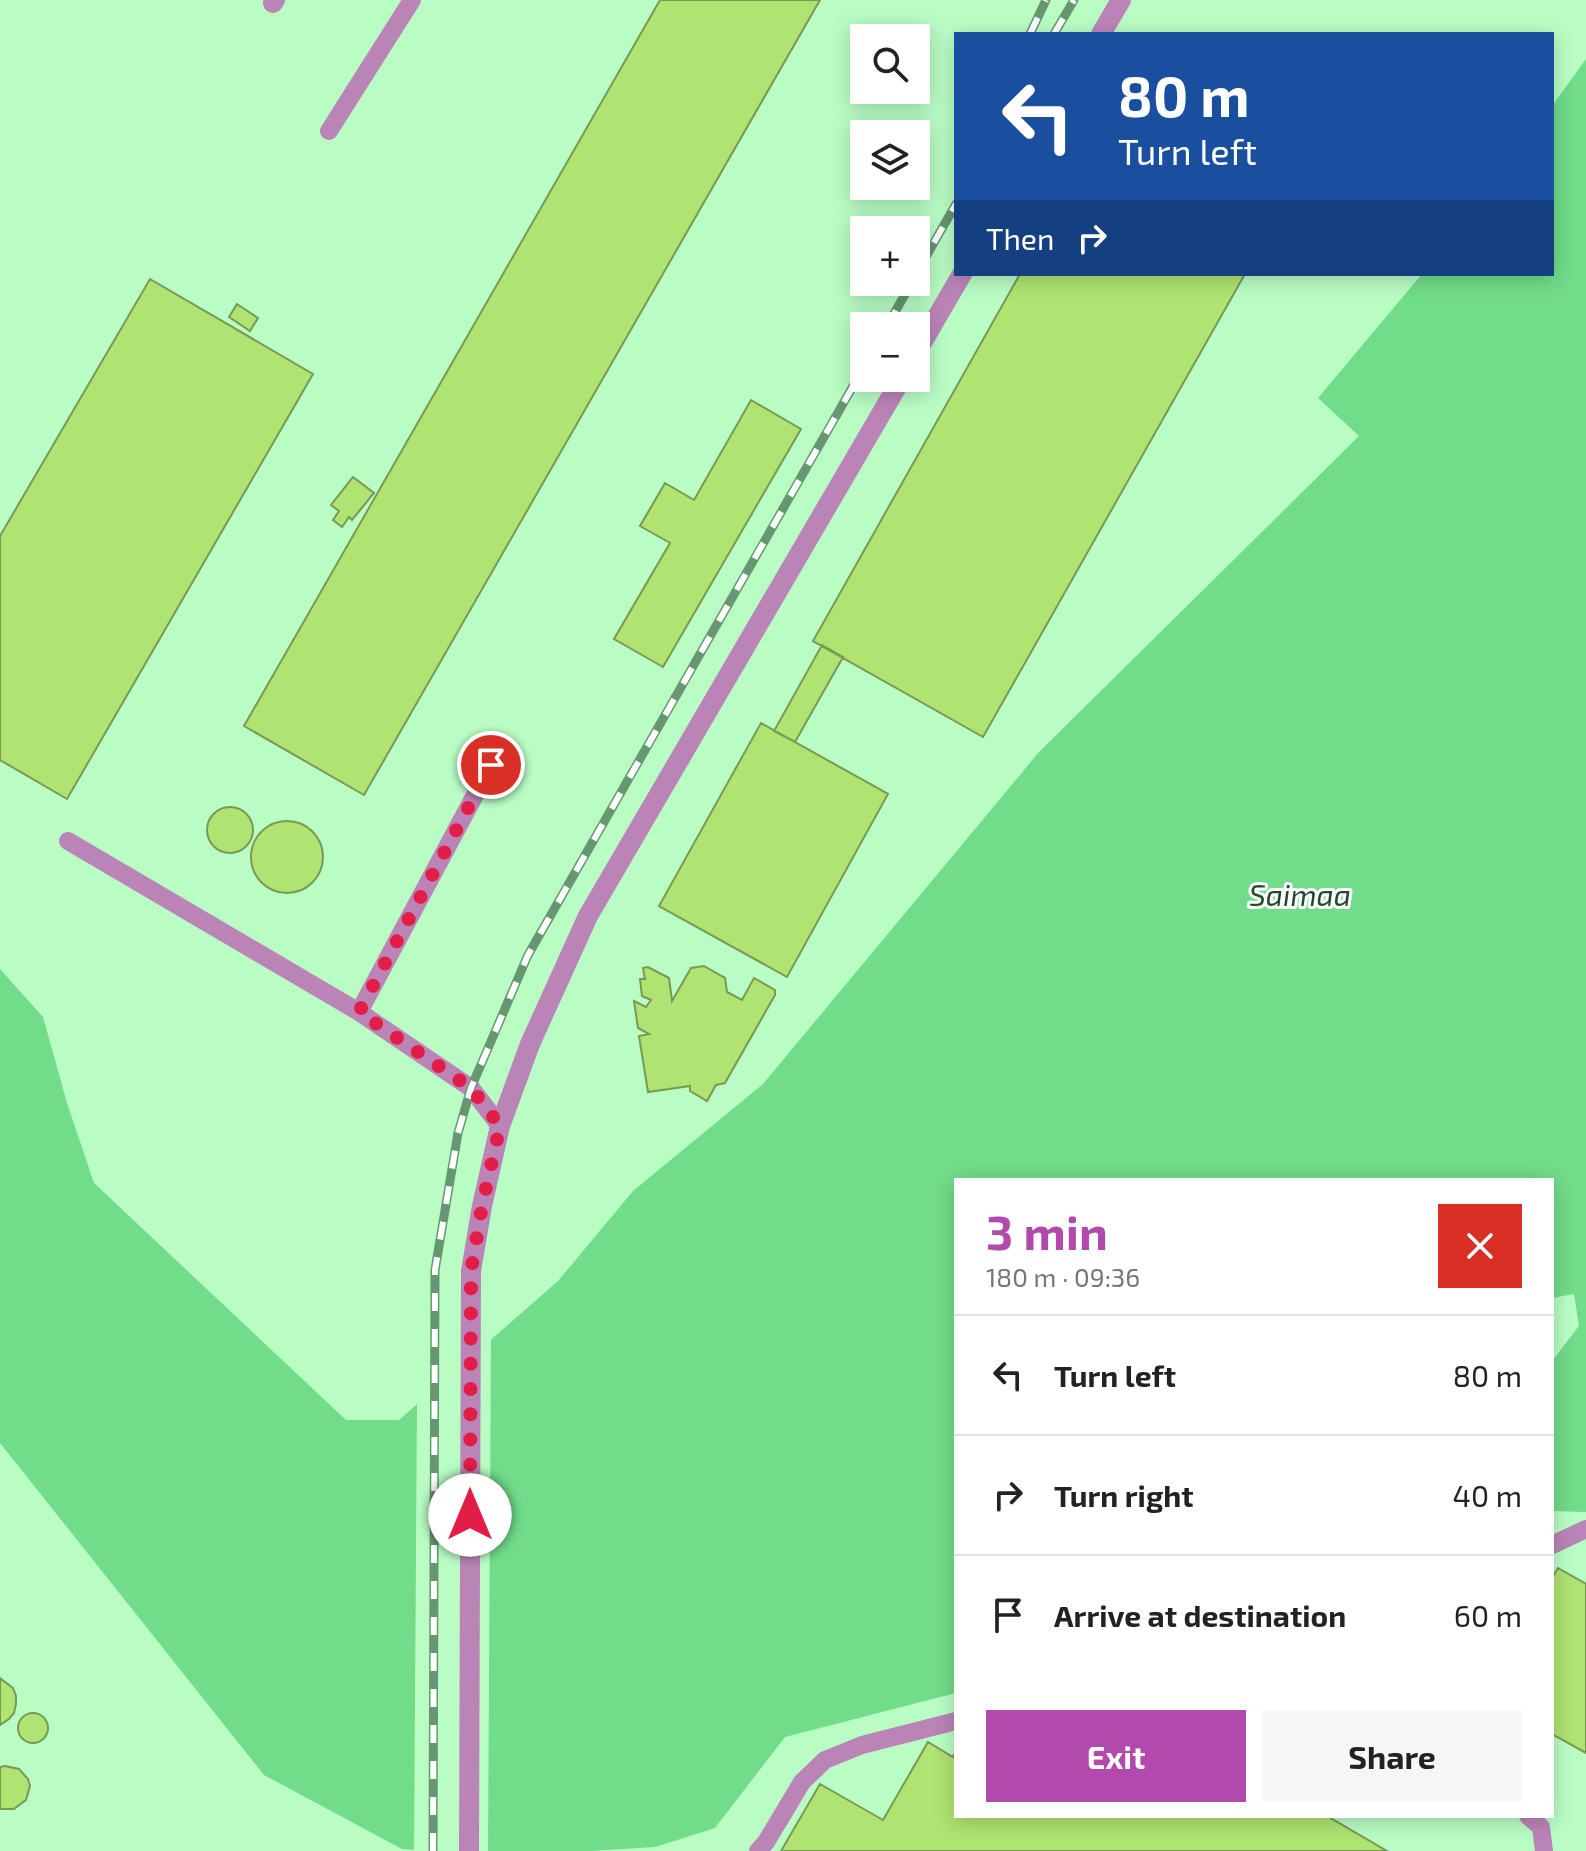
<!DOCTYPE html>
<html lang="en">
<head>
<meta charset="utf-8">
<style>
	body { margin:0; font-family:"Exo 2",sans-serif; background:#f6f6f6; color:#222; height:100vh; display:flex; flex-direction:column; font-size:30px; white-space:nowrap }
	* { box-sizing:border-box; margin:0 }
	p { font-size:26px; color:#767676 }
	.icon { flex:none; width:44px; height:44px; fill:none; stroke:currentColor; stroke-width:2; stroke-linecap:round; stroke-linejoin:round }
	.map { position:relative; flex:1; overflow:hidden }
	.side { position:absolute; left:954px; top:1178px; width:600px; height:640px; display:flex; flex-direction:column; background:#fff; border-radius:0px; box-shadow:0 4px 20px #0003 }
	.side>* { flex:none }
	.hud { position:absolute; left:954px; top:32px; width:600px; height:244px; border-radius:0px; box-shadow:0 4px 20px #0003; background:#1a4fa0; color:#fff; overflow:hidden }
	.controls { position:absolute; left:850px; top:24px; display:grid; gap:16px }
	.controls a { display:grid; place-items:center; width:80px; height:80px; border-radius:0px; background:#fff; box-shadow:0 4px 20px #0003; font-size:40px }
	.pin { position:absolute; display:grid; place-items:center; width:68px; height:68px; color:#fff; margin:-34px; border:4px solid #fff; border-radius:50%; box-shadow:0 2px 8px #0007 }
	.me { position:absolute; width:88px; margin:-44px; rotate:0deg; stroke-linejoin:round; filter:drop-shadow(0 0 6px #0008) }
	.turn { display:flex; align-items:center; gap:28px; height:168px; padding:0 32px; font-size:36px }
	.turn .icon { width:104px; height:104px; stroke-width:2.5 }
	.turn b { display:block; font-size:56px; line-height:68px }
	.then { display:flex; align-items:center; height:76px; padding:0 32px; background:#0003; gap:16px; font-size:30px }
	.round { display:grid; place-items:center; flex:none; width:84px; height:84px; border-radius:0px; background:#f6f6f6 }
	.overview { display:flex; align-items:center; justify-content:space-between; height:136px; padding:0 32px }
	h1 { font-size:48px; font-weight:700; line-height:60px; color:#b24aad }
	.button { display:flex; gap:16px; margin-top:auto; padding:16px 32px }
	.button a { flex:1; height:92px; border-radius:0px; background:#b24aad; color:#fff; font-size:32px; font-weight:700; line-height:92px; text-align:center }
	.button a+a { background:#f6f6f6; color:#222 }
	ul { padding:0; list-style:none }
	li { display:flex; align-items:center; gap:24px; height:120px; padding:0 32px; border-top:2px solid #e0e0e0 }
	li div { flex:1 }
	li b { display:block; font-size:30px }
	li em { font-style:normal }
	.map>svg:first-child { display:block }
	.water { fill:#71dc8a }
	.pier { fill:#b9fdc5 }
	.building { fill:#afe372; stroke:#799954; stroke-width:2 }
	.lines { fill:none; stroke-linecap:round; stroke-linejoin:round }
	.lane { stroke:#bb84b7; stroke-width:18 }
	.street { stroke:#bb84b7; stroke-width:20 }
	.rail-casing { stroke:#669770; stroke-width:9 }
	.rail { stroke:#fff; stroke-width:6; stroke-dasharray:18; stroke-linecap:butt }
	.route { stroke:#e11d48; stroke-width:14; stroke-dasharray:0 25.2 }
	.labels { text-anchor:middle; stroke-width:6; stroke-linejoin:round; paint-order:stroke }
	.water-label { font-size:30px; font-style:italic; fill:#204a2a; stroke:#fff }
</style>
</head>
<body>
<div class="map">
<svg width="1586" height="1851" viewBox="0 0 1586 1851">
	<rect width="100%" height="100%" fill="#b9fdc5"/>
	<path class="water" d="M1586 59V1512L1552 1511V1361L1579 1326 1574 1294 1552 1298V1180H956V1693L785 1737 715 1828 655 1847 591 1851H431L402 1849 264 1775 0 1443V969L43 1017 67 1103 94 1183 346 1420H399L558 1281 633 1191 763 1084 1039 752 1359 436 1318 398 1422 274H1552V106Z"/>
	<path class="pier" d="M491 1334 488 1851H414L417 1399Z"/>
	<path class="building" d="M660 0H820L364 795 244 726Z
		M1020 274H1245L983 737 813 641Z
		M150 279 313 374 67 799 0 760V536Z
		M237 304 258 318 250 331 229 317Z
		M751 400 801 429 663 667 614 639 670 543 640 526 665 483 694 500Z
		M353 477 374 493 352 520 349 517 342 527 333 520 339 511 331 505Z
		M822 645 843 657 795 742 774 731Z
		M761 723 888 794 787 977 659 906Z
		M207 830a23 23 0 1 1 46 0a23 23 0 1 1-46 0Z
		M251 857a36 36 0 1 1 72 0a36 36 0 1 1-72 0Z
		M704 966 725 978 727 992 742 1000 754 978 775 990V995L725 1083 716 1085 707 1101 690 1091V1086L648 1092 639 1036 649 1034 638 1028 634 1001 646 1007 651 1000 642 996 640 979H645L643 968 648 967 669 978 672 1001 691 968Z
		M1558 1568 1586 1584V1753L1552 1734V1578Z
		M0 1678 13 1688 16 1696V1704L14 1713 9 1719 0 1725Z
		M18 1728a15 15 0 1 1 30 0a15 15 0 1 1-30 0Z
		M928 1742 953 1757 956 1751V1816H1327L1387 1851H781L820 1784 883 1820Z
		M5 1766 19 1769 28 1779 30 1786 26 1800 14 1809H0V1767Z"/>
	<g class="lines">
		<path class="lane" d="M329 131 412 0
			M68 841 359 1012 471 1088 500 1126
			M359 1012 491 765
			M1552 1545 1586 1529
			M1528 1816 1541 1827 1544 1851
			M758 1851 766 1842 802 1782 825 1760 862 1745 956 1721"/>
		<path class="street" d="M273 3 275 0
			M1101 34 1121 0
			M916 353 962 274
			M469 1851 471 1271 482 1206 500 1126 530 1044 588 916 902 378"/>
		<defs>
			<path id="rail" d="M1030 34 1046 0
				M1054 34 1074 0
				M916 274 956 204
				M887 326 912 282
				M433 1851 435 1270 458 1133 471 1088 528 955 864 367"/>
		</defs>
		<use href="#rail" class="rail-casing"/>
		<use href="#rail" class="rail"/>
	</g>
	<g class="lines">
		<path class="route" d="M470 1515 471 1271 482 1206 500 1126 471 1088 359 1012 491 765"/>
	</g>
	<g class="labels">
		<g class="water-label">
			<text x="1300" y="906">Saimaa</text>
		</g>
	</g>
</svg>
<div class="controls">
<a><svg class="icon" aria-label="search" viewBox="0 0 24 24"><circle cx="10" cy="10" r="6"/><path d="M15 15l6 6"/></svg></a>
<a><svg class="icon" aria-label="layers" viewBox="0 0 24 24"><path d="M12 4l9 5-9 5-9-5zM3 14l9 5 9-5"/></svg></a>
<a>+</a>
<a>−</a>
</div>
<div class="pin" style="left:491px;top:765px;background:#d93025"><svg class="icon" aria-label="arrive" viewBox="0 0 24 24"><path d="M6 21V4h12l-3 4 3 4H6"/></svg></div>
<svg class="me" style="left:470px;top:1515px" viewBox="-20 -20 40 40"><circle r="19" fill="#fff"/><path d="M0-13L10 11 0 6-10 11z" fill="#e11d48"/></svg>
<div class="hud">
<div class="turn"><svg class="icon" aria-label="left" viewBox="0 0 24 24"><path d="M17 20v-9H6M10 6l-5 5 5 5"/></svg><div><b>80 m</b>Turn left</div></div>
<div class="then">Then<svg class="icon" aria-label="right" viewBox="0 0 24 24"><path d="M7 20v-9h11M14 6l5 5-5 5"/></svg></div>
</div>
<section class="side">
<div class="overview"><div><h1>3 min</h1><p>180 m · 09:36</p></div><a class="round" style="background:#d93025;color:#fff"><svg class="icon" aria-label="close" viewBox="0 0 24 24"><path d="M6 6l12 12M18 6L6 18"/></svg></a></div>
<ul>
<li><svg class="icon" aria-label="left" viewBox="0 0 24 24"><path d="M17 20v-9H6M10 6l-5 5 5 5"/></svg><div><b>Turn left</b></div><em>80 m</em></li>
<li><svg class="icon" aria-label="right" viewBox="0 0 24 24"><path d="M7 20v-9h11M14 6l5 5-5 5"/></svg><div><b>Turn right</b></div><em>40 m</em></li>
<li><svg class="icon" aria-label="arrive" viewBox="0 0 24 24"><path d="M6 21V4h12l-3 4 3 4H6"/></svg><div><b>Arrive at destination</b></div><em>60 m</em></li>
</ul>
<div class="button"><a>Exit</a><a>Share</a></div>
</section>
</div>
</body>
</html>
